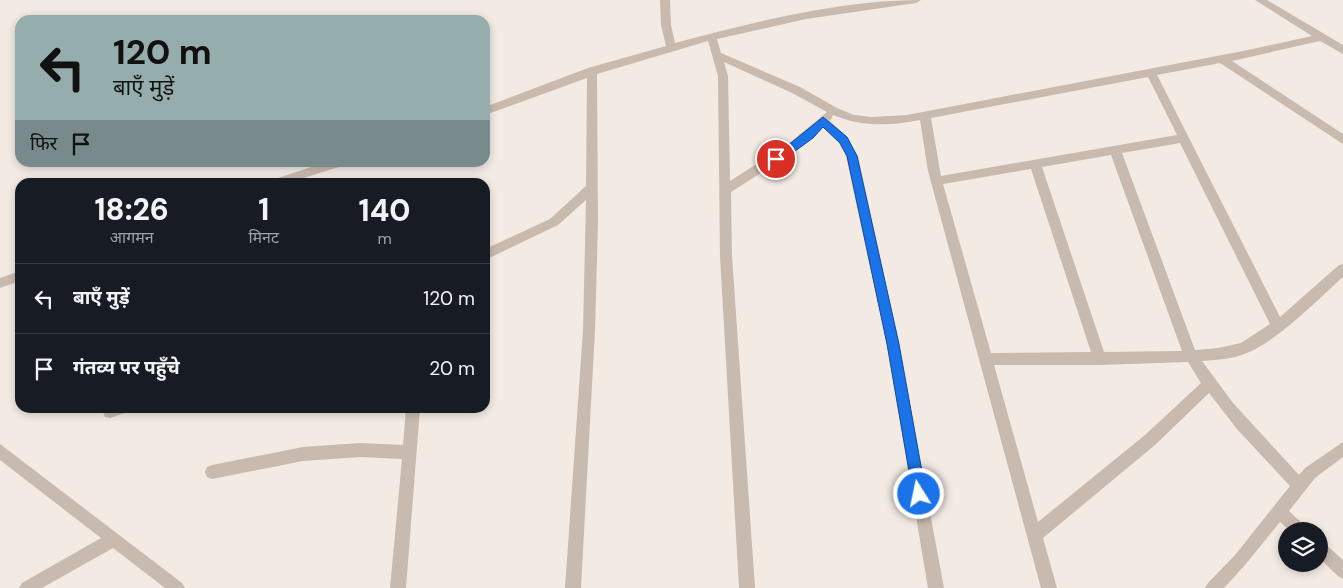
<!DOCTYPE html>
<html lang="hi">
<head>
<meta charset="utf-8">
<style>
	body { margin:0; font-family:"DM Sans","Noto Sans Devanagari",sans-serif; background:#20242c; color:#f1f3f6; height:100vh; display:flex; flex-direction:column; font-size:19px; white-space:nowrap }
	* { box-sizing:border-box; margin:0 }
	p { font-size:16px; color:#9ea1a6 }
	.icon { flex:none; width:28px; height:28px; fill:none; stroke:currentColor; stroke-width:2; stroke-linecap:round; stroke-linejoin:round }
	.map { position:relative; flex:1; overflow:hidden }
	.sheet { position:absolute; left:15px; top:178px; width:475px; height:235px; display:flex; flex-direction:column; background:#171b24; border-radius:15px; box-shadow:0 2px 8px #0003 }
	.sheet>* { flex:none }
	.top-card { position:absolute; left:15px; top:15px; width:475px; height:152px; border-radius:15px; box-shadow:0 2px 8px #0003; background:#96adae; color:#111; overflow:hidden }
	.tools { position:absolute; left:1278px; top:522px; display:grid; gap:10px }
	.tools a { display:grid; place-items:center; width:50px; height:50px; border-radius:50%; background:#171b24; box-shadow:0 2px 8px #0003; font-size:25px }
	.pin { position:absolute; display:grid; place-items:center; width:42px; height:42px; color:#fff; margin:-21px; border:2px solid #fff; border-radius:50%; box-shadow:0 1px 5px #0007 }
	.me { position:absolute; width:55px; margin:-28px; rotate:350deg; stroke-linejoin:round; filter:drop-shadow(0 0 4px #0008) }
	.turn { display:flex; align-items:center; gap:18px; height:105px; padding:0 15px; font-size:22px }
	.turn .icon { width:65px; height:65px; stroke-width:2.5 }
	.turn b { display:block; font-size:35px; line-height:42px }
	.then { display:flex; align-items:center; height:48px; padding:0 15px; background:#0003; gap:10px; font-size:19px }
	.eta { display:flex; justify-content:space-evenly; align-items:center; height:85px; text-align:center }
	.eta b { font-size:30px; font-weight:800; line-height:35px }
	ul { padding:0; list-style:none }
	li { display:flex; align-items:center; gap:15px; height:70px; padding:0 15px; border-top:1px solid #363941 }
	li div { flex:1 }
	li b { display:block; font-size:19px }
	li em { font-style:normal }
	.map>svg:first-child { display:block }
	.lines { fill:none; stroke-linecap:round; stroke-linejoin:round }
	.minor { fill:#c9baaf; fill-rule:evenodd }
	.route { fill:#1a73e8; stroke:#114b97 }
</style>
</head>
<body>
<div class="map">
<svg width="1343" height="588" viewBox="0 0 1343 588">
	<rect width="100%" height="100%" fill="#f2eae3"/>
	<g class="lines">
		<path class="minor" d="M660 0H670L671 25 675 43C754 22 840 0 921 0L916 3 806 19 717 39 721 53 800 87 837 108 854 115 872 117 907 115 1243 51 1312 36 1255 0H1267L1343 45V54L1320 41 1232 61 1343 134V144L1220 63 1157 75 1280 317 1339 265 1343 264V277C1316 301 1280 339 1247 353 1233 359 1216 360 1202 361L1233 403 1299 475 1305 468 1343 442V457L1315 478 1289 511 1305 526 1307 531H1290L1280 522 1245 565 1224 588H1205L1208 583 1235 555 1290 486 1237 429 1209 393 1155 445 1043 538 1057 588H1041L928 171 920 120C890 126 862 127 833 115L830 121 847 137 858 156 899 344 944 588H928L887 344 846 156 839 143 823 127 783 159 731 192 732 256 755 588H739L720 256 718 76 708 41 597 74 598 222 595 330 581 588H565L583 330 586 200 558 225 485 260V249L550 219 586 186 587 78 485 115V107L588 68 666 46 661 25ZM724 62 792 93 827 112 788 144 730 181 728 76ZM1148 77 1177 135 941 176 931 118ZM1180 143 1270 324 1241 343 1218 348 1195 350 1122 153ZM1111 155 1182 351 1104 352 1042 167ZM1031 169 1091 352 991 353 943 184ZM1188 362 1201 383 1145 435 1038 522 994 365H1100Z
			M326 162H346L345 165 291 182H273L275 179Z
			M20 271V281L0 288V278Z
			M105 408H127L125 413 110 418 105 417 103 412Z
			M406 408H420L406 588H390L402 459 360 457 303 461 212 479 207 477 205 472 207 467 212 465 303 447 360 443 403 445Z
			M0 444 182 583 185 588H165L113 548 42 588H19L22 583 101 538 0 460Z
			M1319 541 1324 543 1343 560V579L1338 576 1319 558Z"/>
	</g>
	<path class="route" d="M823 117 847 137 857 156 899 344 926 494 924 499 919 501 915 499 913 494 887 344 847 156 840 143 823 127 813 138 780 162 776 163 771 159Z"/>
</svg>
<div class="tools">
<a><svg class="icon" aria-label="layers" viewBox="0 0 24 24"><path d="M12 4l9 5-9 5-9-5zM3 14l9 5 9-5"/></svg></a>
</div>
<div class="pin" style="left:776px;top:159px;background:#d93025"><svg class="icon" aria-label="arrive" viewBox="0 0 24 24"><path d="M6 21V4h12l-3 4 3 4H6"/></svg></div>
<svg class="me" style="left:919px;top:494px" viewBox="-20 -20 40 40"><circle r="17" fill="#1a73e8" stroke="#fff" stroke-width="3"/><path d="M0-11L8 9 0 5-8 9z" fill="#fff"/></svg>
<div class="top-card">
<div class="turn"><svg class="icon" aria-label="left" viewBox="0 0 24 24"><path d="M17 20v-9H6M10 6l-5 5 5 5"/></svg><div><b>120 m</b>बाएँ मुड़ें</div></div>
<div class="then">फिर<svg class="icon" aria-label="arrive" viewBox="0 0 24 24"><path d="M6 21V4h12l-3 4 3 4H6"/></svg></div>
</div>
<section class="sheet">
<div class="eta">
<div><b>18:26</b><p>आगमन</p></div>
<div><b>1</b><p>मिनट</p></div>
<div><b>140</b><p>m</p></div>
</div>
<ul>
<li><svg class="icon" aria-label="left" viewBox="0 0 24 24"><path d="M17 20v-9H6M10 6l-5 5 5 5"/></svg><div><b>बाएँ मुड़ें</b></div><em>120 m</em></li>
<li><svg class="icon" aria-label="arrive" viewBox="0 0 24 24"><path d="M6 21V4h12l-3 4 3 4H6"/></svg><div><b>गंतव्य पर पहुँचे</b></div><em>20 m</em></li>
</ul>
</section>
</div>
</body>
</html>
